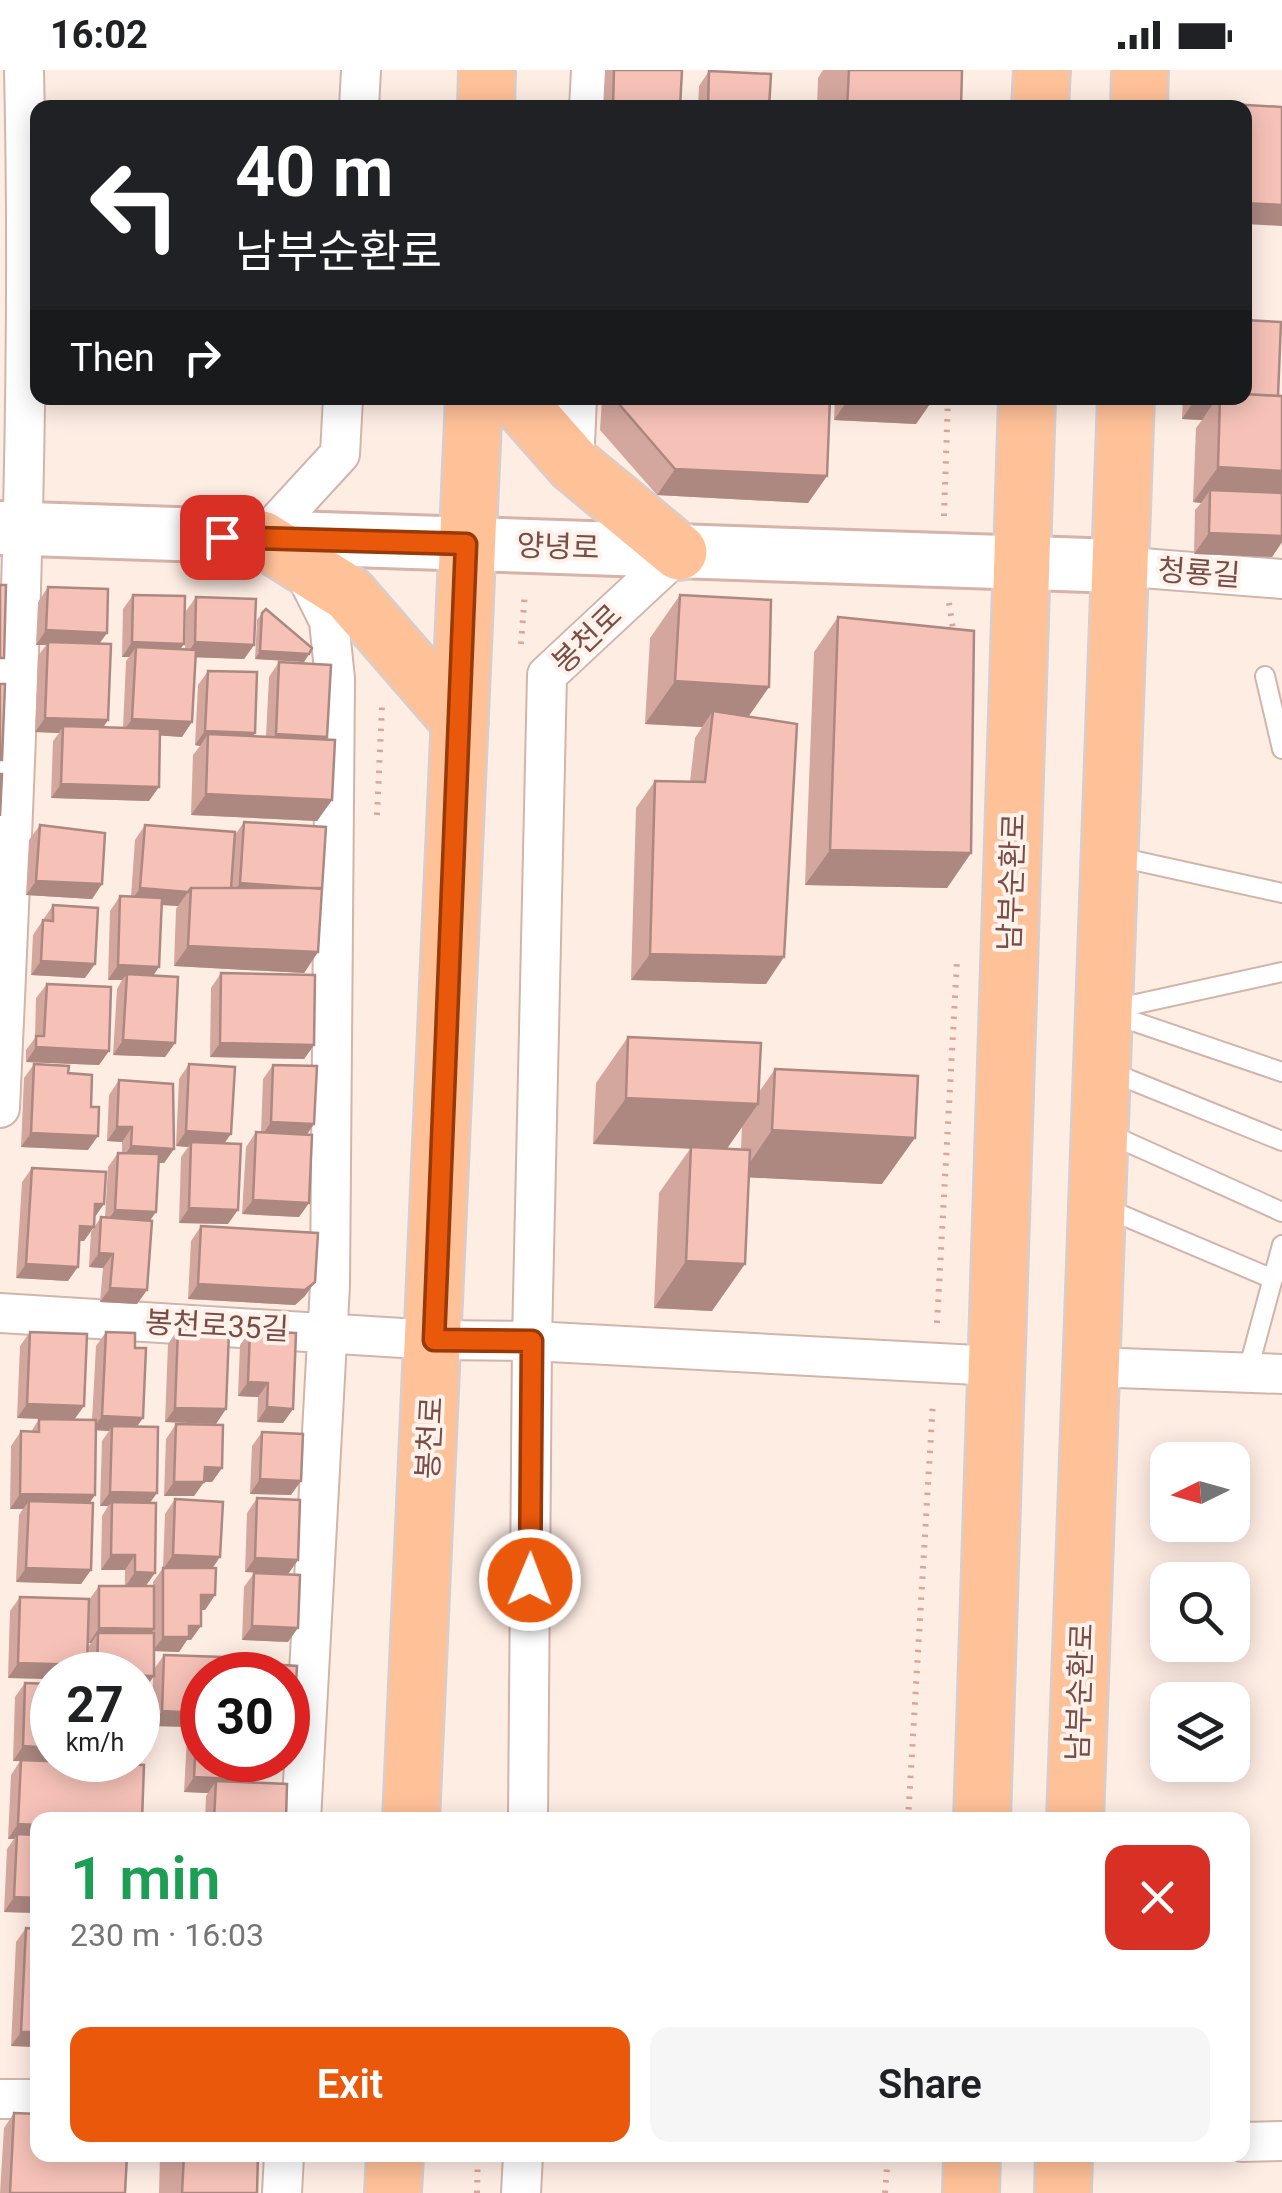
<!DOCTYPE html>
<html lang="en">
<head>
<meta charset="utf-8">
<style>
	body { margin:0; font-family:Roboto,"Noto Sans KR",sans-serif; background:#f6f6f6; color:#202124; height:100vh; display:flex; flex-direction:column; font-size:38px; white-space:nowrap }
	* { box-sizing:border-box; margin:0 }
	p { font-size:32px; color:#757577 }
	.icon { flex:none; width:55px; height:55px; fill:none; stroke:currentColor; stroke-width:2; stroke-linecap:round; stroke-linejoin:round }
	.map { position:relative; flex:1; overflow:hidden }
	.details { position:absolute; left:30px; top:1742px; width:1220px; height:350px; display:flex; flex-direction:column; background:#fff; border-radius:20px; box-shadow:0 5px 25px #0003 }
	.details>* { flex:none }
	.hud { position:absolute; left:30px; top:30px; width:1222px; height:305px; border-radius:20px; box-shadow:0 5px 25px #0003; background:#202124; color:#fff; overflow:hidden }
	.needle { width:65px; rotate:265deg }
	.fabs { position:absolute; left:1150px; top:1372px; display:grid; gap:20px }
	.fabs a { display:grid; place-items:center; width:100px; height:100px; border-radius:20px; background:#fff; box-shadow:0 5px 25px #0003; font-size:50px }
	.speed { position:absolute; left:30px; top:1582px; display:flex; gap:20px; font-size:50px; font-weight:700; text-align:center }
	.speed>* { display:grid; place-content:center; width:130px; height:130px; border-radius:50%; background:#fff; box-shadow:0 5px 25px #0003; line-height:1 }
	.speed small { font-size:25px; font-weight:400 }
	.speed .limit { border:15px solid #d22; background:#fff; color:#111 }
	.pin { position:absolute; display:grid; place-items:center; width:85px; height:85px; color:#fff; margin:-42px; border-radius:20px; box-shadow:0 5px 15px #0006 }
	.me { position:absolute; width:110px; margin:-55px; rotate:1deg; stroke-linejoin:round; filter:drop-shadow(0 0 8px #0008) }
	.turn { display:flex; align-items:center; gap:35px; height:210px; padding:0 40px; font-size:45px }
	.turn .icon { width:130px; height:130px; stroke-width:2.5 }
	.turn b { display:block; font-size:70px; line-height:85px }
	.then { display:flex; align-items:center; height:95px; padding:0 40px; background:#0003; gap:20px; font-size:38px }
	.round { display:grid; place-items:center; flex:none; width:105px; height:105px; border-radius:20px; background:#f6f6f6 }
	.summary { display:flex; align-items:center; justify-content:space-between; height:170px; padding:0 40px }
	h1 { font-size:60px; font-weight:600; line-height:75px; color:#1e9e55 }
	.action { display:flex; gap:20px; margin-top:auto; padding:20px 40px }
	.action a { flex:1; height:115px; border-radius:20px; background:#ea580c; color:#fff; font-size:40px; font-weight:600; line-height:115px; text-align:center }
	.action a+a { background:#f6f6f6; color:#202124 }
	.status { display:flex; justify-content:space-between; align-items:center; height:70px; padding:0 50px; background:#fff; direction:ltr }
	.status svg { height:28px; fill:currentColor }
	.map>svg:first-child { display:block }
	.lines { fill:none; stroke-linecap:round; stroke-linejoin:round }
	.lane-casing { stroke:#d2b4ab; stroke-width:22 }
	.street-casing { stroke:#d2b4ab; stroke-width:42 }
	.secondary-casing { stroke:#d6b2a8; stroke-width:58 }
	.primary-casing { stroke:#d9cdcb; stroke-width:60 }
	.path { stroke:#dba59b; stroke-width:6; stroke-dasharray:2.5 8; stroke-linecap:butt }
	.lane { stroke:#fff; stroke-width:18 }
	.street { stroke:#fff; stroke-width:38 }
	.secondary { stroke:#fff; stroke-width:52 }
	.primary { stroke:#ffc198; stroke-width:55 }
	.wall { fill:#d4a79e; fill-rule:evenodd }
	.shaded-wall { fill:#ac8881 }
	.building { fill:#f6c2b8; stroke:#ac8881; stroke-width:2.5 }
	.route-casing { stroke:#983908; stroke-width:25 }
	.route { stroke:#ea580c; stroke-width:18 }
	.labels { text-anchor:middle; stroke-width:8; stroke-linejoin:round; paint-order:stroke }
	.street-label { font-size:30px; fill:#784d47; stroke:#fff2ea }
</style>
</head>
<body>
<div class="status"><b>16:02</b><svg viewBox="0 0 49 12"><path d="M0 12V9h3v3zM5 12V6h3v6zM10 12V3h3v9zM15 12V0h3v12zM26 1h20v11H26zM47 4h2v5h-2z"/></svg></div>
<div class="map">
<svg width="1282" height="2123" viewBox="0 0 1282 2123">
	<rect width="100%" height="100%" fill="#feede3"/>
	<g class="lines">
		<defs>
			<path id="lane" d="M1265 606 1282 679
				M1114 786 1282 823
				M1109 940 1282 902
				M1112 944 1282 1002
				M1111 1002 1282 1071
				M1105 1062 1282 1142
				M1103 1137 1273 1209
				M1247 1304 1282 1175"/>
			<path id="street" d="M359 38 361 0
				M589 38 591 0
				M574 395 577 328
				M262 469 340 384 343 328
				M1117 496 1282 509
				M0 1038C16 692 32 347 24 0
				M0 1243 434 1270 532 1271 995 1296
				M1091 1297 1282 1304
				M301 1750 330 1215 335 609 329 551 302 497
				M528 1750 532 1271 547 605 679 482
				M0 2029H38
				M1242 2072 1282 2071
				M282 2123 284 2085
				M521 2123 523 2085"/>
			<path id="secondary" d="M0 458 1117 496"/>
			<path id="primary" d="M486 38 487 0
				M1040 38 1042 0
				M1139 38 1140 0
				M515 328 574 395 679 482
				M262 469 349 524 460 652
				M411 1750 474 328
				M982 1750 1027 328
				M1075 1750 1126 328
				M393 2123 395 2085
				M971 2123 972 2085
				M1063 2123 1064 2085"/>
		</defs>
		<use href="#lane" class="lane-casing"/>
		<use href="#street" class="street-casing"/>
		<use href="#secondary" class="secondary-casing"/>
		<use href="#primary" class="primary-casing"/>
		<path class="path" d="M944 446 948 328
			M949 533 954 565
			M521 574 525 522
			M377 745 382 637
			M937 1253 957 891
			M908 1750 933 1331
			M477 2123 478 2085
			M885 2123 888 2085"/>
		<use href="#lane" class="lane"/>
		<use href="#street" class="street"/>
		<use href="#secondary" class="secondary"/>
		<use href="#primary" class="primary"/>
	</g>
	<path class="wall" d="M605 0H682L680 38H603Z
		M823 0H962L961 38H817L818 8Z
		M709 1 769 38H698L699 16Z
		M1282 326V472L1272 487 1194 484 1195 440 1201 433 1193 432 1196 358 1202 350 1182 349 1183 328Z
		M602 328H830L827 406 808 433 657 425 600 360Z
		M835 328H934L916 354 834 350Z
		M48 517 107 563 99 573 108 650 103 658H123L126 591 129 587H122L123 539 133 525 184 574 180 579 185 580 186 541 196 527 254 575 244 589 196 587 182 667 160 665 149 731 51 728 53 671 59 663 35 662 38 586 46 575H36L38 532Z
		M680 525 769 617 748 647 766 914 631 910 636 738 655 711 690 712 695 668 702 657 645 654 650 568Z
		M262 543 309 584 304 592 255 589 257 550Z
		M838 547 971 783 947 818 805 815 814 582Z
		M279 592 325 669 332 730 317 751 191 745 193 685 200 676 195 675 198 615 208 601 255 663 252 666 266 667 269 607Z
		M244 752 318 882 304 903 174 896 176 839 178 836 161 835 153 906 175 973 165 987 113 985 117 919 122 910H108L110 841 120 826 131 827 135 770 145 755 235 765Z
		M40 755 102 814 92 829 26 825 29 770Z
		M53 835 85 908 31 905 33 865Z
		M221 903 314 975 304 989 210 987 211 918Z
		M47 914 109 981 99 995 26 992V980L35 968 36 928Z
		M628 967 759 1022 775 999 882 1114 749 1107 712 1241 654 1238 659 1123 690 1079 593 1074 596 1013ZM742 1057 741 1079 727 1078Z
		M34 994 68 1003 91 1037 88 1080 21 1077 24 1008Z
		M189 994 224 1074 228 1154 179 1153 181 1087 188 1077 176 1076 179 1009Z
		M273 995 314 1054 307 1065 309 1133 299 1147 242 1144 246 1077 256 1062 261 1063 263 1009Z
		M119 1010 174 1079 164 1093H158L156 1142 150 1150 147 1220 137 1234 100 1232 103 1198 89 1197 91 1162 101 1147 105 1148 108 1097 118 1083H122V1072L107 1071 109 1025Z
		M32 1098 104 1134 94 1148 84 1171H79L68 1211 16 1208 22 1112Z
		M201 1156 305 1226 295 1235 188 1229 191 1171Z
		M178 1259 216 1354 165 1352 168 1274Z
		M250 1261 293 1339 283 1353 257 1352 258 1327 238 1326 240 1275Z
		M30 1262 74 1350H92L96 1276 106 1262 135 1278 143 1348 136 1357 157 1423 150 1432 155 1503 145 1516H153V1512L163 1498 165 1444 175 1429 212 1498 215 1525 205 1540H201L191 1570H187L179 1582 154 1581V1599L164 1585 224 1587 202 1690 254 1710 252 1713 286 1750H205L206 1726 208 1723 184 1722 187 1667 194 1657 152 1656 153 1607 146 1617 145 1681 38 1843 4 1842 7 1779 14 1769H8L11 1705 20 1691H13L15 1627 25 1613 52 1690 138 1605H88V1577L91 1573H89V1540L52 1605V1609L8 1608 10 1541 20 1527 89 1530 99 1516H125V1500H101L102 1446 108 1436H100L102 1371 109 1361 96 1360 89 1433 91 1500 81 1514 16 1512 19 1445 23 1439H10L11 1376 21 1361 31 1362 39 1349 71 1350 17 1348 20 1276Z
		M176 1354 222 1398 212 1412H204L194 1426H164L166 1369Z
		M262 1362 291 1425 250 1424 252 1376Z
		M257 1428 298 1490 288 1504 245 1502 247 1443Z
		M254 1503 288 1572 242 1570 244 1517Z
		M253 1593 288 1605H245Z
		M26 1858 38 1859V1977L11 1976 16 1872Z
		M14 2043 125 2123H0L4 2058Z
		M160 2085H258L257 2123H159Z"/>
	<path class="shaded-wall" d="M1245 133 1282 135V156L1245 154Z
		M849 328H934L916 354 834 350Z
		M1196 328 1216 329 1202 350 1182 349Z
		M1218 397 1282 401V427L1210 420 1201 433 1193 432Z
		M675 399 827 406 808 433 657 425Z
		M1209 463 1282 466V472L1272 487 1194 484Z
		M46 560 107 563 97 577 48 572 46 575H36Z
		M132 572 184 574 174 588 136 577 129 587H122Z
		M195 572 254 575 244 589 185 587Z
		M260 581 309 584 304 592 255 589Z
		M675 611 769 617 739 660 713 641 702 657 645 654Z
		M45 648 108 650 98 664 63 656 59 663 35 662Z
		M132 649 192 652 182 667 122 663Z
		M205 661 255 663 245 677 208 664 200 676 195 675Z
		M276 664 327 667 317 681 266 679Z
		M61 714 159 717 149 731 51 728Z
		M206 724 332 730 317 751 191 745Z
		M830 780 971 783 947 818 805 815Z
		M36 811 102 814 92 829 26 825Z
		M240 813 322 819 230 827Z
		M140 818 188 822 178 836 130 833Z
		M188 876 318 882 304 903 174 896Z
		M650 884 784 887 766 914 631 910Z
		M41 891 95 894 85 908 31 905Z
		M118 895 159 897 149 912 127 904 122 910H108Z
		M123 970 175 973 165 987 113 985Z
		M220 973 314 975 304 989 210 987Z
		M36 977 109 981 99 995 26 992Z
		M626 1028 758 1034 726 1080 593 1074Z
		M271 1052 314 1054 304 1068 261 1067Z
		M117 1057H132L122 1072 107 1071Z
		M772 1060 915 1068 882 1114 740 1107Z
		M186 1061 231 1064 221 1078 191 1072 188 1077 176 1076Z
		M31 1063 98 1066 88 1080 21 1077Z
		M131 1076 174 1079 164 1093 121 1090Z
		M253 1130 309 1133 299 1147 242 1144Z
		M95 1134H104L94 1148Z
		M189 1138 238 1140 228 1154 179 1153Z
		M115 1140 156 1142 146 1156 105 1155Z
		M80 1156 94 1157 84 1171H70Z
		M99 1183 113 1184 103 1198 89 1197Z
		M686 1191 745 1194 712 1241 654 1238Z
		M26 1194 78 1197 68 1211 16 1208Z
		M315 1212 305 1226 295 1235 188 1229 198 1214Z
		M110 1218 147 1220 137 1234 100 1232Z
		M248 1312 268 1313 258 1327 238 1326Z
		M27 1334 84 1336 74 1350 17 1348Z
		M267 1337 293 1339 283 1353 257 1352Z
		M175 1338 226 1339 216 1354 165 1352Z
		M102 1346 143 1348 133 1362 112 1356 109 1361 92 1360Z
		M205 1397 222 1398 212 1412H195Z
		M260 1409 301 1411 291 1425 250 1424Z
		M174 1412H204L194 1426H164Z
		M110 1422 157 1423 147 1437 112 1432 108 1436H100Z
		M20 1424 95 1425 85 1440 29 1431 23 1439H10Z
		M111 1485H135L125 1500H101Z
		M173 1485 220 1487 210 1502 163 1499Z
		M255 1488 298 1490 288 1504 245 1502Z
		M26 1498 91 1500 81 1514 16 1512Z
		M135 1502 155 1503 145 1517H125Z
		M201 1525H215L205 1540H191Z
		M189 1556H201L191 1570H187L179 1582 153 1581 163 1567Z
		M252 1556 298 1558 288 1572 242 1570Z
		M99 1558 154 1559 144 1573 98 1563 91 1573H89Z
		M18 1593 87 1595 80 1605H52V1609L8 1608Z
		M138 1606H154L144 1620H138Z
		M162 1641 202 1643V1658L197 1653 194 1657 152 1656Z
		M23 1676 52 1678V1690H138V1681H145L135 1695 13 1691Z
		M194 1707 254 1710 244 1724 216 1711 208 1723 184 1722Z
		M18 1754 38 1755V1770L17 1764 14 1769H8Z
		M14 1827 38 1828V1843L4 1842Z
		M21 1962H38V1977L11 1976Z"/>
	<path class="building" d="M614 0H682L680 38H613Z
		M849 0H962L961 38H847Z
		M709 1 771 4 769 38H708Z
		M1229 34 1282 37V135L1245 133V38H1229Z
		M1245 250 1281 252 1278 326 1245 324Z
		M1245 324 1282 326V401L1218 397 1220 328H1245Z
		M619 328H830L827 406 675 399 619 334Z
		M1210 420 1282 423V466L1209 463Z
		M0 515H6L4 588H0Z
		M48 517 108 519 107 563 46 560Z
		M133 525 185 526 184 574 132 572Z
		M680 525 771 530 769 617 675 611Z
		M196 527 256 529 254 575 195 572Z
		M266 539 312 578 309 584 260 581 262 543Z
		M838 547 974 561 971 783 830 780Z
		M48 572 111 574 108 650 45 648Z
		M136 577 196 580 192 652 132 649Z
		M279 592 331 595 327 667 276 664Z
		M208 601 257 602 255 663 205 661Z
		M0 614H5L2 690H0Z
		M713 641 797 654 784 887 650 884 655 711 705 712Z
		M63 656 160 659 159 717 61 714Z
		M208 664 335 670 332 730 206 724Z
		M0 704H2L0 746Z
		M244 752 326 757 322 819 240 813Z
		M40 755 105 763 102 814 36 811Z
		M145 755 235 762 231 818H191L188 822 140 818Z
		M191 818H322L318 882 188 876Z
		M120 826 162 828 159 897 118 895Z
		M53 835 98 838 95 894 41 891 43 850 53 851Z
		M221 903 315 905 314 975 220 973Z
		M127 904 178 907 175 973 123 970Z
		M47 914 111 917 109 981 36 977V966H44Z
		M628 967 761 973 758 1034 626 1028Z
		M34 994 69 996 68 1003 92 1005 91 1037H99L98 1066 31 1063Z
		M189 994 235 997 231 1064 186 1061Z
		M273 995 317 996 314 1054 271 1052Z
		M775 999 918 1006 915 1068 772 1060Z
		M119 1010 173 1014 174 1079 131 1076 132 1057H117Z
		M256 1062 312 1065 309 1133 253 1130Z
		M191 1072 241 1074 238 1140 189 1138Z
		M691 1077 750 1080 745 1194 686 1191Z
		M118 1083 159 1084 156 1142 115 1140Z
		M32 1098 106 1102 104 1134H95L94 1157 80 1156 78 1197 26 1194Z
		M101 1147 152 1151 147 1220 110 1218 113 1184 99 1183Z
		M201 1156 318 1163 315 1212 305 1220 198 1214Z
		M178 1259 229 1261 226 1339 175 1338Z
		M250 1261 296 1263 293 1339 267 1337 268 1313 248 1312Z
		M30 1262 87 1264 84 1336 27 1334Z
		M106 1262 135 1263V1278H146L143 1348 102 1346Z
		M39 1349 96 1350 95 1425 20 1424 21 1361 39 1362Z
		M176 1354 223 1355 222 1398 205 1397 204 1412H174Z
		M112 1356 158 1357 157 1423 110 1422Z
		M262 1362 303 1364 301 1411 260 1409Z
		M257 1428 300 1430 298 1490 255 1488Z
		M175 1429 223 1432 220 1487 173 1485Z
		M29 1431 93 1433 91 1500 26 1498Z
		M112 1432 156 1433 155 1503 135 1502V1485H111Z
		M163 1498H216L215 1525H201V1556H189V1567H163Z
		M254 1503 300 1505 298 1558 252 1556Z
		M99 1516H154V1559L99 1558Z
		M20 1527 89 1529 87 1595 18 1593Z
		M98 1563H154V1606L97 1605Z
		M164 1585 224 1587 223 1605H202V1643L162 1641Z
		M253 1593 297 1596 294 1653 288 1652V1605H253Z
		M25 1613 52 1614V1678L23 1676Z
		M138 1617H148L145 1681H138Z
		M197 1653H202V1690H257L254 1710 194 1707Z
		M21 1690 144 1695 142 1750H38V1755L18 1754Z
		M216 1711 287 1714 286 1750H214Z
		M17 1764 38 1765V1828L14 1827Z
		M26 1858 38 1859V1962H21Z
		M14 2043 38 2044V2085H127L125 2123H10Z
		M184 2085H258L257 2123H182Z"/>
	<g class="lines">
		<defs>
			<path id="route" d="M222 467 466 474 434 1270 532 1271 530 1510"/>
		</defs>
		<use href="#route" class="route-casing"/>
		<use href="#route" class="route"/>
	</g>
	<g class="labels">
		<g class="street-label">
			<text transform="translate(558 477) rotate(2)" y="10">양녕로</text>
			<text transform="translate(1199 503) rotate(4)" y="10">청룡길</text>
			<text transform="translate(587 569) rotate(-44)" y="10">봉천로</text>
			<text transform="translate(1012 812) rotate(-88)" y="10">남부순환로</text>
			<text transform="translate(217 1256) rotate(3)" y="10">봉천로35길</text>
			<text transform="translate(430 1368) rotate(-87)" y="10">봉천로</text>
			<text transform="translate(1080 1622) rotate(-88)" y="10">남부순환로</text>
		</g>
	</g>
</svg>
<div class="fabs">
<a><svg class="needle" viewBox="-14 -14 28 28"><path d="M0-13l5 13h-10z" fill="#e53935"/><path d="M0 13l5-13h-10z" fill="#757577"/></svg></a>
<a><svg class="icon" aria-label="search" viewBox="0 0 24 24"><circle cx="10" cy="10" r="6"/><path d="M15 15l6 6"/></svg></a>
<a><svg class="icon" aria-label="layers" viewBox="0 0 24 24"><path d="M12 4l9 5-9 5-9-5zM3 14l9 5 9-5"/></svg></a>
</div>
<div class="speed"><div>27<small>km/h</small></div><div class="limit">30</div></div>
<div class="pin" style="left:222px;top:467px;background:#d93025"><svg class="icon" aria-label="arrive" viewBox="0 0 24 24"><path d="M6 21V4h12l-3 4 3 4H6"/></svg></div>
<svg class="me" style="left:530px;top:1510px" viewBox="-20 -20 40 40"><circle r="17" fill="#ea580c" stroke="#fff" stroke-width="3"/><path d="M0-11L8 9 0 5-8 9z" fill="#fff"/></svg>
<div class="hud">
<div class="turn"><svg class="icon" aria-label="left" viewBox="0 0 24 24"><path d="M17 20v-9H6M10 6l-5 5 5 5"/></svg><div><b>40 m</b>남부순환로</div></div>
<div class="then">Then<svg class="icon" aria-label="right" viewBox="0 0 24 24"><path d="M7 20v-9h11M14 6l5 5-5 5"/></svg></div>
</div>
<section class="details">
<div class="summary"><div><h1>1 min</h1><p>230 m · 16:03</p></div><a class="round" style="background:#d93025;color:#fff"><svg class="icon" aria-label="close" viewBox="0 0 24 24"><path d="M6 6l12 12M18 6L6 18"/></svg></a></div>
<div class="action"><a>Exit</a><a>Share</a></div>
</section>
</div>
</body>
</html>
